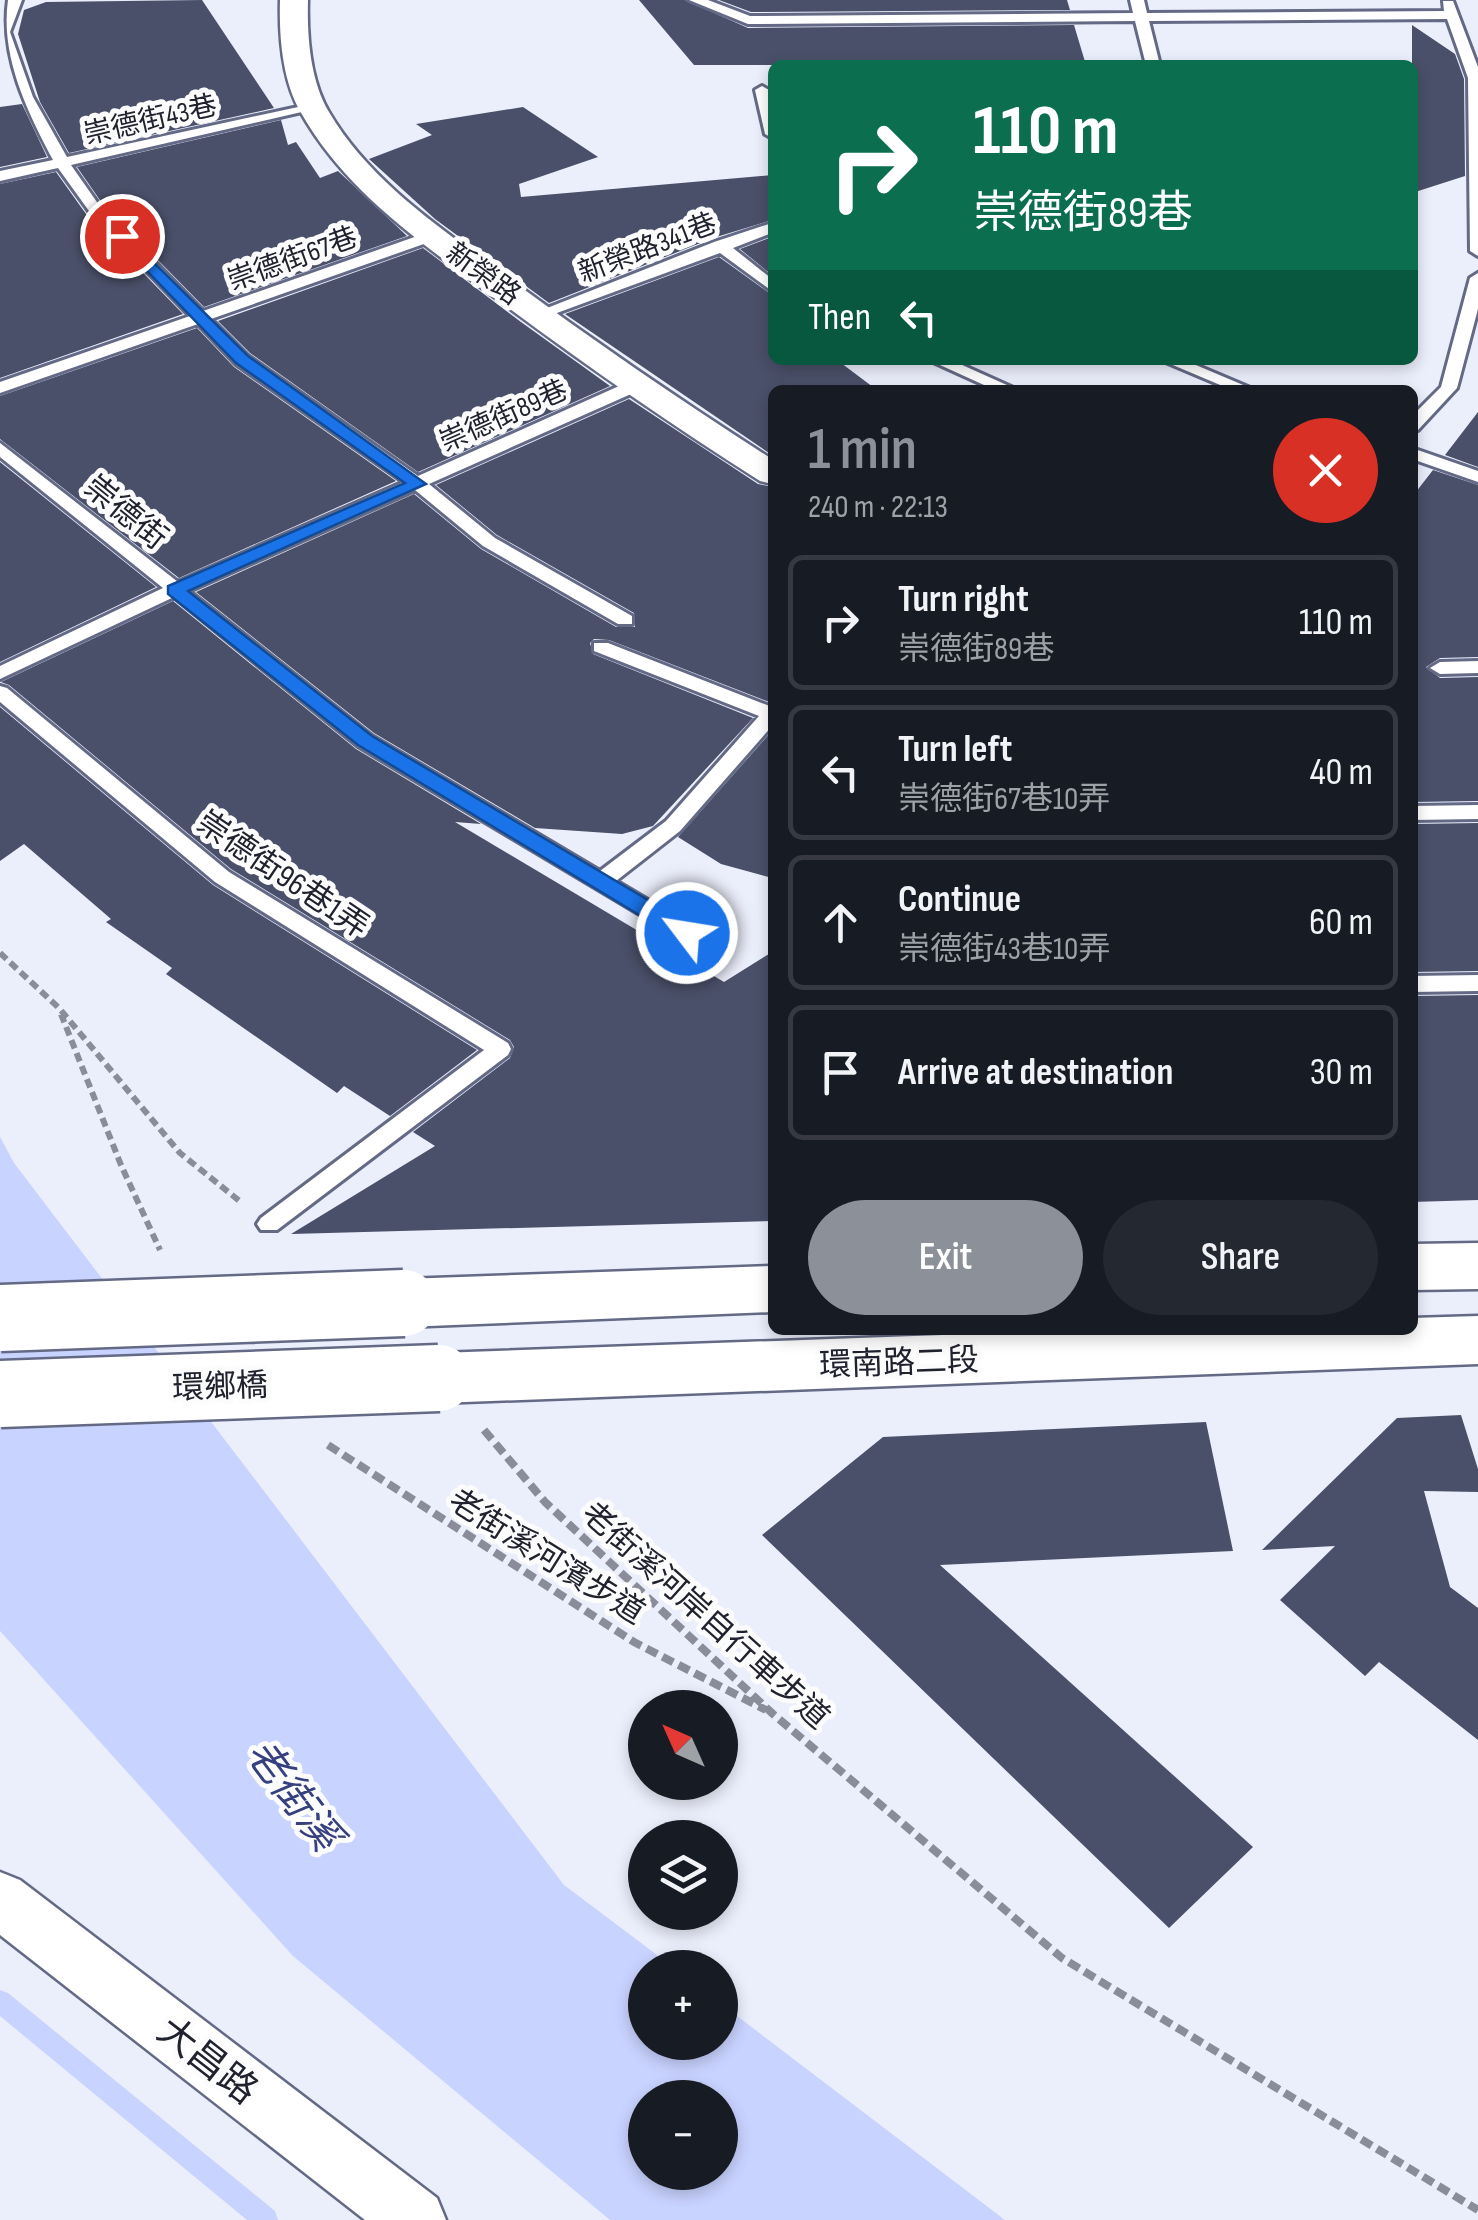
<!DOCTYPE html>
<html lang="en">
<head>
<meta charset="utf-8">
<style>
	body { margin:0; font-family:"Sofia Sans Condensed","Noto Sans TC",sans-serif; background:#242831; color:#f1f3f6; height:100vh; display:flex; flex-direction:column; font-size:38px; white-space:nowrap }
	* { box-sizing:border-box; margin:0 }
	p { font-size:32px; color:#9ea1a6 }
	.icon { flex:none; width:55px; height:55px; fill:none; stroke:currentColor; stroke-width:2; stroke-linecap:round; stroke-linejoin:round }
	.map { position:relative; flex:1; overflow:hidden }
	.details { position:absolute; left:768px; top:385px; width:650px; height:950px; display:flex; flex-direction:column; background:#171b24; border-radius:15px; box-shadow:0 5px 15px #0003 }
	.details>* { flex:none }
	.top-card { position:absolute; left:768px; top:60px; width:650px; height:305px; border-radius:15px; box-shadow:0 5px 15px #0003; background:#0b6e4f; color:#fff; overflow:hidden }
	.needle { width:65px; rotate:315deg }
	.tools { position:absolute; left:628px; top:1690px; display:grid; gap:20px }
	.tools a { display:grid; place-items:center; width:110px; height:110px; border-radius:50%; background:#171b24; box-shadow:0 5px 15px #0003; font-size:50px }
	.pin { position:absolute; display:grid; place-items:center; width:85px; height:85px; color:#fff; margin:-42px; border:5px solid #fff; border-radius:50%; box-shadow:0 2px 10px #0007 }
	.me { position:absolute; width:110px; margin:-55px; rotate:301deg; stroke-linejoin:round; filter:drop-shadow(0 0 8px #0008) }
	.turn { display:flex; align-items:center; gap:35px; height:210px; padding:0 40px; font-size:45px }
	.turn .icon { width:130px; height:130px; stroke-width:2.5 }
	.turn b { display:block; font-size:70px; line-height:85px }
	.then { display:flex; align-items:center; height:95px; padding:0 40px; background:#0003; gap:20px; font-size:38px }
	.round { display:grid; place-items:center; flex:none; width:105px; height:105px; border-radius:52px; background:#242831 }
	.headline { display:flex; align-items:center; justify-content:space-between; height:170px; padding:0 40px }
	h1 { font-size:60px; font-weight:600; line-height:75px; color:#8c9099 }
	.primary-button { display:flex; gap:20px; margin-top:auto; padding:20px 40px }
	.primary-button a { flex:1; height:115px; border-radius:60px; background:#8c9099; color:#fff; font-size:40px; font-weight:600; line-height:115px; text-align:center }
	.primary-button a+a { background:#242831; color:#f1f3f6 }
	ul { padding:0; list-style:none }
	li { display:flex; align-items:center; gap:30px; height:135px; margin:0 20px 15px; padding:0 20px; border:5px solid #363941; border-radius:15px }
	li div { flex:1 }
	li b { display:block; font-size:38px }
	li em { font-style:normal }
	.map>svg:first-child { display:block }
	.water { fill:#c9d3ff; fill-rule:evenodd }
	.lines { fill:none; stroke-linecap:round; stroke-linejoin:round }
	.stream { fill:#c9d3ff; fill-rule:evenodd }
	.building { fill:#4a5069 }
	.lane-casing { stroke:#646a85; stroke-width:6 }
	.street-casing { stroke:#646a85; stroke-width:5 }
	.secondary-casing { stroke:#646a85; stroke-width:5 }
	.path-far1 { stroke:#8a8d99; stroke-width:6; stroke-dasharray:9 5; stroke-linecap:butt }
	.path { stroke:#8a8d99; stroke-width:8; stroke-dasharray:12 6; stroke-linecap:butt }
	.lane { fill:#fff; fill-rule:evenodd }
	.street { fill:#fff; fill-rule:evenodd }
	.secondary { fill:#fff; fill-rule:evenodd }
	.secondary-bridge-casing { stroke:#646a85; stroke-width:71; stroke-linecap:butt }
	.secondary-bridge { stroke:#fff; stroke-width:66 }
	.route { fill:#1a73e8; stroke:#114b97; stroke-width:2.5 }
	.labels { text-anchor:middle; stroke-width:10; stroke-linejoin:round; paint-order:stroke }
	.far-street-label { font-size:28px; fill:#20222e; stroke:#fcfcfc }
	.street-label { font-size:32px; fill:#20222e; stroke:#fcfcfc }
	.near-street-label { font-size:38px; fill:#20222e; stroke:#fcfcfc }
	.near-water-label { font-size:42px; font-style:italic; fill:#37407f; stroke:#fcfcfc }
</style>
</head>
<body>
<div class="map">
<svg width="1478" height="2220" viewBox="0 0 1478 2220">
	<rect width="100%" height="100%" fill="#ebeefb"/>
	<path class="water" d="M0 1137 14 1163 564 1885 673 1967 645 1968V2042H720V2003L1005 2220H610L293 1956 0 1631ZM645 2098H720V2172H645Z"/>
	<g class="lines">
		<path class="stream" d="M0 1990 8 1993 275 2211 278 2220H247L0 2016Z"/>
	</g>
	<path class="building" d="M202 0 274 108 69 153 40 102 18 34 24 10 46 2Z
		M639 0H685L748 28 1074 25 1086 65H694Z
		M719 0H1067L1070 10 751 12Z
		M1412 25 1455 54 1464 79 1465 176 1412 193Z
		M22 104 47 157 0 167V107Z
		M523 107 598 157 519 184 521 197 772 175V220L713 238 549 303 435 219 369 159 432 135 416 124Z
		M281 120 288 145 296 142 320 178 338 171 407 236 204 307 102 203 77 167Z
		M56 172 86 214 183 314 0 378V184Z
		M772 237V275L740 249Z
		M423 248 521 322 610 386 418 472 250 353 218 321Z
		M719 257 772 295V360H837L877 390H772V455L565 314Z
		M197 328 234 367 396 481 179 578 0 439V396Z
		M629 399 758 484 772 487V703L609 640 594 639 590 643 593 654 753 718 653 826 622 834 535 828 374 733 196 592 414 494 481 549 616 627H635L634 613 497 535 436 485Z
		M1478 412V467L1445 455Z
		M0 462 156 587 0 662Z
		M1433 470 1478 485V657L1440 658 1426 667 1440 678 1478 677V801L1412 802V497Z
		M173 601 356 749 481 824 455 822 724 982 772 952V1221L291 1234 435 1146 413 1132 510 1058 514 1047 510 1040 231 869 9 685 1 682Z
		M0 707 213 885 477 1050 390 1116 344 1086 337 1093 166 974 172 968 106 922 111 919 24 844 0 861Z
		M772 731V878L721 864 678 837Z
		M1478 823V971L1412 972V824Z
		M1478 995V1200L1412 1202V996Z
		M1461 1415 1478 1469V1492L1424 1491 1450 1587 1478 1608V1740L1379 1662 1365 1676 1280 1600 1335 1546 1262 1550 1397 1418Z
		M1206 1422 1233 1551 940 1565 1253 1847 1169 1928 762 1535 883 1437Z"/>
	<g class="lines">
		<defs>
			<path id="lane" d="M8 0H22L10 32 33 97 67 157 312 104 319 108 71 165 99 205 203 311 426 233H438V239L211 319 248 356 418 476 628 382H640V390L429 484 495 538 632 616V624H618L483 546 415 490 189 591 372 736 600 871 666 821 759 716 594 651V643H608L772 707V726L680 831 616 881 724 945 727 950 724 955H708L358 746 174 597 0 679V666L163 588 0 457V443L178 582 404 482 236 364 198 324 0 393V382L190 316 89 211 58 168 0 181V171L53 160C27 111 0 56 8 0Z
				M689 0H708L750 16 1133 13 1130 0H1144L1147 13 1444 11 1443 1H1453L1478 67V256L1470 251 1468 78 1447 19 1149 21 1160 65H1146L1135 21 748 24Z
				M762 86 769 90 772 138 765 134 755 90Z
				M772 223V233L733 248 772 279V291L720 253 546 317 532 314 714 242Z
				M1478 273V309L1457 388 1418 430 1412 431V416L1441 387 1470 278Z
				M929 360H951L1018 390H995Z
				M1161 360H1184L1255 390H1232Z
				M1412 448 1478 471V482L1412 459Z
				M1478 661V673L1440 674 1430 668 1440 662Z
				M0 686 7 688 229 872 508 1043 511 1049 508 1055 277 1230H261L257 1224 261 1218 484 1050 215 882 0 702Z
				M1478 805V819L1412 820V806Z
				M1478 975V991L1412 992V976Z"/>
			<path id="street" d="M280 0H308C307 36 310 80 329 112 370 182 442 229 507 277 594 341 681 401 772 459V484L760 481C667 422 578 360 490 294 419 241 344 190 300 111 282 79 279 36 280 0Z
				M0 1872 20 1880 437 2198 446 2220H365L0 1935Z"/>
			<path id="secondary" d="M1478 1243V1289L1412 1290V1244Z
				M772 1266V1312L404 1327 383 1320 375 1303 383 1286 404 1279Z
				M1478 1316V1364L439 1403 418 1396 409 1378 418 1360 439 1353 1082 1330H1412V1318Z"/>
		</defs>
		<use href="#lane" class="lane-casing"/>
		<use href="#street" class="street-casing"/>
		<use href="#secondary" class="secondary-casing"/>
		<path class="path-far1" d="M0 953 59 1008 180 1153 242 1203
			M61 1014 121 1165 160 1250"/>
		<path class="path" d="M484 1430 545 1502 773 1714 1062 1958 1478 2210
			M328 1445 634 1642 766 1710"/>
		<use href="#lane" class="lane"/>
		<use href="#street" class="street"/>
		<use href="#secondary" class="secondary"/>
		<defs>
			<path id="secondary-bridge" d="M0 1318 404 1303
				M0 1394 439 1378"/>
		</defs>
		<use href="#secondary-bridge" class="secondary-bridge-casing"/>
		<use href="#secondary-bridge" class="secondary-bridge"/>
	</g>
	<path class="route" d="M122 231 248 356 426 484 188 591 372 736 695 928 698 933 695 939H679L358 745 168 594V586L405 483 236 363 116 239 114 236Z"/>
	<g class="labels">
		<g class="far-street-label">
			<text transform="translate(150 119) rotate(-13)" y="10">崇德街43巷</text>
			<text transform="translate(647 247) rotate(-21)" y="10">新榮路341巷</text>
			<text transform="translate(292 258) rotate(-20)" y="10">崇德街67巷</text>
			<text transform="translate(484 273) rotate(36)" y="10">新榮路</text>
			<text transform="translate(503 415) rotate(-24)" y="10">崇德街89巷</text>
		</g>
		<g class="street-label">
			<text transform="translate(126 512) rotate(39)" y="11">崇德街</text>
			<text transform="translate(283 874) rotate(34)" y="11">崇德街96巷1弄</text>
			<text transform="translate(899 1362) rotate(-2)" y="11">環南路二段</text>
			<text transform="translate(220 1386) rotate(-2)" y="11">環鄉橋</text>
			<text transform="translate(547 1556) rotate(32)" y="11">老街溪河濱步道</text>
			<text transform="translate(706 1615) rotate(42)" y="11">老街溪河岸自行車步道</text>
		</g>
		<g class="near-street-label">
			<text transform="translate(208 2060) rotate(38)" y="13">大昌路</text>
		</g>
		<g class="near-water-label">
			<text transform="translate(294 1794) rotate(53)" y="15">老街溪</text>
		</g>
	</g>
</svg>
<div class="tools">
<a><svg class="needle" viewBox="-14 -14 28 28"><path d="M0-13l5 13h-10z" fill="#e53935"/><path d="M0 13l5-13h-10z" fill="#9ea1a6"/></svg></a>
<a><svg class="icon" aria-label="layers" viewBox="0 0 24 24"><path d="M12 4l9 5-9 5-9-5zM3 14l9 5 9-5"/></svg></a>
<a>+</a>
<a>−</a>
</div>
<div class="pin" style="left:122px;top:236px;background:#d93025"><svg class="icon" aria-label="arrive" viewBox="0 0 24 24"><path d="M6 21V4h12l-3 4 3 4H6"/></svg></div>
<svg class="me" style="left:687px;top:933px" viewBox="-20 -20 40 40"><circle r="17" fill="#1a73e8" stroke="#fff" stroke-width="3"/><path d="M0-11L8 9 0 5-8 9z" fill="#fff"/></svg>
<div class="top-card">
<div class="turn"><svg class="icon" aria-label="right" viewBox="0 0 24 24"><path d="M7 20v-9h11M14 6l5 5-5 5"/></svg><div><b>110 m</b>崇德街89巷</div></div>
<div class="then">Then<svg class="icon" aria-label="left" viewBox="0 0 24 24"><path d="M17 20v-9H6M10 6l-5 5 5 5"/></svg></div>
</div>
<section class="details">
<div class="headline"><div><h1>1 min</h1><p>240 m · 22:13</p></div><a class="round" style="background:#d93025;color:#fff"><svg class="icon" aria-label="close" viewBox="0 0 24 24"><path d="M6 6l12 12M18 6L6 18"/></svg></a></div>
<ul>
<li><svg class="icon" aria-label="right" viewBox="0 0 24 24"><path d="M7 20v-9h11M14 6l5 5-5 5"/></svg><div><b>Turn right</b><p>崇德街89巷</p></div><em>110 m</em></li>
<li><svg class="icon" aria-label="left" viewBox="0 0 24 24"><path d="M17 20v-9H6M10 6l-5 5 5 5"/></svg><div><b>Turn left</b><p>崇德街67巷10弄</p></div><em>40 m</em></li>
<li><svg class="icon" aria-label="ahead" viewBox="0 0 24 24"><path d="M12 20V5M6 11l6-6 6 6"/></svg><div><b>Continue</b><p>崇德街43巷10弄</p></div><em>60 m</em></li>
<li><svg class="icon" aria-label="arrive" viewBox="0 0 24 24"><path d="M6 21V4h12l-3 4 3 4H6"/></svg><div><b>Arrive at destination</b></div><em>30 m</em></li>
</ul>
<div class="primary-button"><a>Exit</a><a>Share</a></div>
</section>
</div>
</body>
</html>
